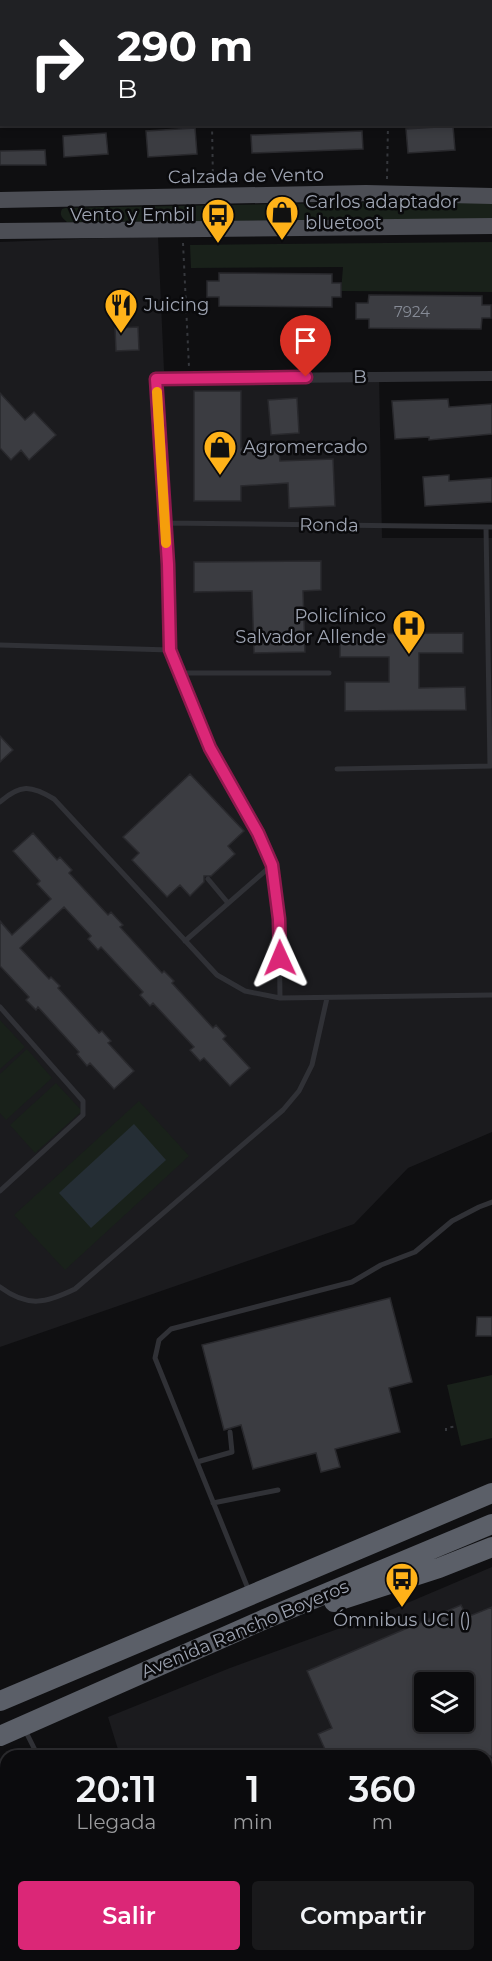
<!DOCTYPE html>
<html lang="es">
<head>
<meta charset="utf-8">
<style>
	body { margin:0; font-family:Montserrat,sans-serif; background:#19191b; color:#f1f3f6; height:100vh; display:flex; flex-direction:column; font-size:22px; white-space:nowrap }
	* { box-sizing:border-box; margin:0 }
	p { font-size:20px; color:#9a9b9d }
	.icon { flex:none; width:33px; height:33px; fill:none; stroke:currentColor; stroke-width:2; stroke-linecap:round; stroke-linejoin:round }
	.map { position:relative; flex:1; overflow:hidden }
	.details { position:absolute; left:0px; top:1750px; width:492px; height:212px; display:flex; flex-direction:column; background:#0b0b0d; border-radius:18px 18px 0 0; box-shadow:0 3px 9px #0003,0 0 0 2px #2b2b2e }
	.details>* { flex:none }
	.top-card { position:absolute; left:0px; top:0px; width:492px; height:126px; box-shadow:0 3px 9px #0003,0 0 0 2px #2b2b2e; background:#202124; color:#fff; overflow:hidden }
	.buttons { position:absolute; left:414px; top:1672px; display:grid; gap:12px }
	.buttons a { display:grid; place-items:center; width:60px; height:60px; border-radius:6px; background:#0b0b0d; box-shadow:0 3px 9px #0003,0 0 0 2px #2b2b2e; font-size:30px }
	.pin { position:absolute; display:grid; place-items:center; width:51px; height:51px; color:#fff; margin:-62px -26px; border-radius:50% 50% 50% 0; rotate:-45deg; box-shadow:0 0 6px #0007 }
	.pin .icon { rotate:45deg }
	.me { position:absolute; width:66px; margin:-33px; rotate:359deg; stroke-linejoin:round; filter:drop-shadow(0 0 4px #0008) }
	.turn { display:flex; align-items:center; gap:21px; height:126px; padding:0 18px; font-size:27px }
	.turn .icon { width:78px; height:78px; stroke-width:2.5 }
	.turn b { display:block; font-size:42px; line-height:51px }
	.eta { display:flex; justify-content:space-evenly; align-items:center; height:102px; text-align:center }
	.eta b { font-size:36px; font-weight:600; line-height:42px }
	.button { display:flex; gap:12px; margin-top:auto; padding:12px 18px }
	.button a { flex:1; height:69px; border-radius:6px; background:#db2777; color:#fff; font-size:24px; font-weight:600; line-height:69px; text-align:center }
	.button a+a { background:#19191b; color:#f1f3f6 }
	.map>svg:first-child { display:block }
	.built { fill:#1b1b1e; fill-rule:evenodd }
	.green { fill:#19211a }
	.water { fill:#252e35 }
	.building { fill:#3b3c41; stroke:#29292d; stroke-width:1.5; fill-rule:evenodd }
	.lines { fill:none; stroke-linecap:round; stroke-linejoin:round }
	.path { stroke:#36383d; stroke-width:2; stroke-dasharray:3 4.5; stroke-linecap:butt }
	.lane { stroke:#303136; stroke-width:5 }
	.street { stroke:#303136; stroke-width:10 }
	.primary { stroke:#4c4e55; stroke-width:16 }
	.highway { stroke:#5b5f68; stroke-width:20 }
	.rail { stroke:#43454b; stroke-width:4.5; stroke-dasharray:8 6; stroke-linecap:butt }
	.route-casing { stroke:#8e194d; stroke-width:15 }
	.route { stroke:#db2777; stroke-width:10 }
	.slow { stroke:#f59e0b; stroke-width:10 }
	.labels { text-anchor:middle; stroke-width:5; stroke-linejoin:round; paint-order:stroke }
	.number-label { font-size:15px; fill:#868b96 }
	.street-label { font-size:18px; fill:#9fa5b3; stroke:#0a0a0c }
	.poi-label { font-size:18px; fill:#9fa5b3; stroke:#0a0a0c; text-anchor:start }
</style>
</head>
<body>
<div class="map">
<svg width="492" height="1961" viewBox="0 0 492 1961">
	<rect width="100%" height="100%" fill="#0f0f11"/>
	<path class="built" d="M281 0H473L281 2Z
		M158 236 164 371 379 374 382 538H492V1132L408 1168 354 1224 0 1347V242Z
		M492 1567V1939L486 1942V1756H120L108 1717 230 1668 393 1609ZM424 1683H464V1722H424Z
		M0 1895 6 1899V1956H91L98 1961H0Z
		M333 1956H428L392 1961H339Z"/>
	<path class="green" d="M489 200 492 201V219L67 222C62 218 59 215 62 209L65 208Z
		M492 242V292L341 291 343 267 191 268 190 245Z
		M0 1020 25 1047 0 1069Z
		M27 1049 52 1078 6 1120 0 1113V1074Z
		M56 1083 82 1111 35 1153 10 1125Z
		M139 1101 189 1156 65 1270 14 1215Z
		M492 1375V1438L461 1446 447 1385Z"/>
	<path class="water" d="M134 1124 166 1160 91 1228 59 1193Z"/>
	<path class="building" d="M453 126 455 150 408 153 406 129Z
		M195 128 197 154 148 157 146 131Z
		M362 131 363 149 252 153 251 135Z
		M106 133 108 154 64 157 63 136Z
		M45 150 46 165H0V151Z
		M219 273 332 274V283H341V297H332V307L219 306V297H207V281H219Z
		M369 295 482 296V305H491V318H482L481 329 369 328V319H356V303H368Z
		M138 327 139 350 116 351 115 328Z
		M194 391H241V448L278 445 280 461 333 459 335 506 289 508 288 483 241 486V501H194Z
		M0 393 25 420 34 412 56 435 29 460 21 450 11 460 0 448Z
		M297 398 299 433 271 435 268 400Z
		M448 399 449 407 492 404V434L429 440V437L395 439 392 401Z
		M449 475V481L492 478V502L425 506 423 477Z
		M321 561V590L303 591 305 652 254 653 252 591 194 592V562Z
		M463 633V653H419V688L465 687 466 710 345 711V682H389V657H340V634Z
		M0 736 13 750 0 762Z
		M190 774 244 831 228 846 235 854 211 876H204V882L190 896 180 885 167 897 132 860 139 853 123 837Z
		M33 833 57 860 60 857 72 870 69 873 108 915 111 912 123 925 120 927 162 973 164 971 174 981 172 983 213 1028 216 1025 226 1036 223 1039 250 1068 230 1086 204 1058 200 1061 190 1050 194 1047 153 1003 150 1006 140 995 143 992 101 947 98 950 88 939 91 936 64 907 20 948 49 979 51 977 60 986 58 988 99 1033 102 1031 111 1041 108 1043 134 1071 114 1089 90 1063 87 1066 77 1054 79 1052 38 1007 36 1010 26 1000 29 997 0 966V921L12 935 51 899 37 884 40 881 13 851Z
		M390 1298 412 1382 389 1388 400 1432 335 1449 340 1467 321 1472 316 1453 253 1469 241 1425 224 1430 202 1345Z
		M477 1317H492V1336H476Z
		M461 1605 467 1617 492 1607V1756H328L318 1734 332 1728 307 1671ZM424 1683H464V1722H424Z"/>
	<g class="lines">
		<path class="path" d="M490 114H492
			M212 124 213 182
			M387 179 388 124
			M183 243 189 367
			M446 1431V1428L457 1426"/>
		<path class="lane" d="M71 2V0
			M156 379 169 584 170 650 210 748 258 833 272 865 279 919 280 998
			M165 523 492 527
			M486 527 490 766
			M0 645 170 650
			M179 673H329
			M337 769 491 766
			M0 802C20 784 31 785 54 799L217 975 245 991 280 998 492 995
			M208 879 228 903
			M185 941 272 865
			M0 1007 83 1101V1115L0 1191
			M0 1287C28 1308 46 1303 75 1289L283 1110 299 1091 312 1065 327 998
			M197 1462 232 1452 230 1432
			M213 1503 278 1490
			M249 1591 155 1358 159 1340 171 1329 352 1282 381 1265 415 1252 452 1221 479 1207 492 1202
			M25 1730 38 1756
			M289 1956 296 1961"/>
		<path class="street" d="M5 0 9 2
			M271 0V2
			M490 43H492
			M156 379 492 376"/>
		<path class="primary" d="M0 200 366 193 492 196
			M0 231 492 226"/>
		<path class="highway" d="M334 1602 439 1568 492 1547
			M0 1701 492 1493
			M0 1736 265 1619 492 1524"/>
		<path class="rail" d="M0 1855 6 1859
			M0 1869 6 1873
			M126 1956 133 1961
			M148 1956 155 1961"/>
	</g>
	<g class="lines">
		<defs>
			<path id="route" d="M280 958 279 919 272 865 258 833 210 748 170 650 168 564 156 379 306 377"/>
		</defs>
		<use href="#route" class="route-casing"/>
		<use href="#route" class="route"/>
		<path class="slow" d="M157 392 166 543"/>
	</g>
	<defs>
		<symbol id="shop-pin" viewBox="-11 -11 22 30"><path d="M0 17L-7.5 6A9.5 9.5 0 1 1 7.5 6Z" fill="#ffb219" stroke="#0a0a0c"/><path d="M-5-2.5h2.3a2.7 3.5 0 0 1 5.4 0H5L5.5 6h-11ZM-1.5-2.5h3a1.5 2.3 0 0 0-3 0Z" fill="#111"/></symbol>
		<symbol id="bus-pin" viewBox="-11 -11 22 30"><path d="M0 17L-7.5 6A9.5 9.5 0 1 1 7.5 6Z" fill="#ffb219" stroke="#0a0a0c"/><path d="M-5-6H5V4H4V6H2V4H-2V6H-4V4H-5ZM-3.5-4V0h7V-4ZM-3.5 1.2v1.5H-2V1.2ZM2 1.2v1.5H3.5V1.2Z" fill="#111"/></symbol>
		<symbol id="restaurant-pin" viewBox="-11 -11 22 30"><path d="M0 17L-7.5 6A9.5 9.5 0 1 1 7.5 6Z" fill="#ffb219" stroke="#0a0a0c"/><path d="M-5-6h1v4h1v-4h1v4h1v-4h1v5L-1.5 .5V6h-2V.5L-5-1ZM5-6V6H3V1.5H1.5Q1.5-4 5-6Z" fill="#111"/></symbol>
		<symbol id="hospital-pin" viewBox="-11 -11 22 30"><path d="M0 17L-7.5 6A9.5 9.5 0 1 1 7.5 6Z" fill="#ffb219" stroke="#0a0a0c"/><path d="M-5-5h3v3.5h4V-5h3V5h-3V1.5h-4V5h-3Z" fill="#111"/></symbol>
	</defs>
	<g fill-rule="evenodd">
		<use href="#shop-pin" x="263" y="193" width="38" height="52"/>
		<use href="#bus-pin" x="199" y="196" width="38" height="52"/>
		<use href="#restaurant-pin" x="102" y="286" width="38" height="52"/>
		<use href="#shop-pin" x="201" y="428" width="38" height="52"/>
		<use href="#hospital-pin" x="390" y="607" width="38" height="52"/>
		<use href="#bus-pin" x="383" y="1560" width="38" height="52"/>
	</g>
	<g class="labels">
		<g class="number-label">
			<text x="412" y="317">7924</text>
		</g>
		<g class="street-label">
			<text transform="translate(246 176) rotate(-1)" y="6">Calzada de Vento</text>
			<text transform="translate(360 377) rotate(-1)" y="6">B</text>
			<text transform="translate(329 525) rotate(1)" y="6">Ronda</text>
			<text transform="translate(245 1629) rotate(-23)" y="6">Avenida Rancho Boyeros</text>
		</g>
		<g class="poi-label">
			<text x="305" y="208">Carlos adaptador<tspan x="305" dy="21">bluetoot</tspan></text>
			<text x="195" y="221" text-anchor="end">Vento y Embil</text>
			<text x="144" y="311">Juicing</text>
			<text x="243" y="453">Agromercado</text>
			<text x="386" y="622" text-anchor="end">Policlínico<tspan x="386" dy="21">Salvador Allende</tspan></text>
			<text x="402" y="1626" text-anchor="middle">Ómnibus UCI ()</text>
		</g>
	</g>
</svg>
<div class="buttons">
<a><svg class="icon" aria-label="layers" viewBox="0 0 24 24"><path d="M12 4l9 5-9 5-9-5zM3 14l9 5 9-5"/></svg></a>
</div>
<div class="pin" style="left:306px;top:377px;background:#d93025"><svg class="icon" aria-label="arrive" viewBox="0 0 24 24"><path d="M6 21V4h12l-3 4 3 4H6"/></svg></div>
<svg class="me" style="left:280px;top:958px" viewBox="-20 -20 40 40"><path d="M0-17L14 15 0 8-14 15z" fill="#db2777" stroke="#fff" stroke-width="4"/></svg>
<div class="top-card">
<div class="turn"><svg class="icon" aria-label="right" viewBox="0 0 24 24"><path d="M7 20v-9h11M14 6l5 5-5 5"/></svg><div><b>290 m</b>B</div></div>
</div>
<section class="details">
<div class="eta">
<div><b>20:11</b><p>Llegada</p></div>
<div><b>1</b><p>min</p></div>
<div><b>360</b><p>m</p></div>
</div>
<div class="button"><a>Salir</a><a>Compartir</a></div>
</section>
</div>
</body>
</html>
